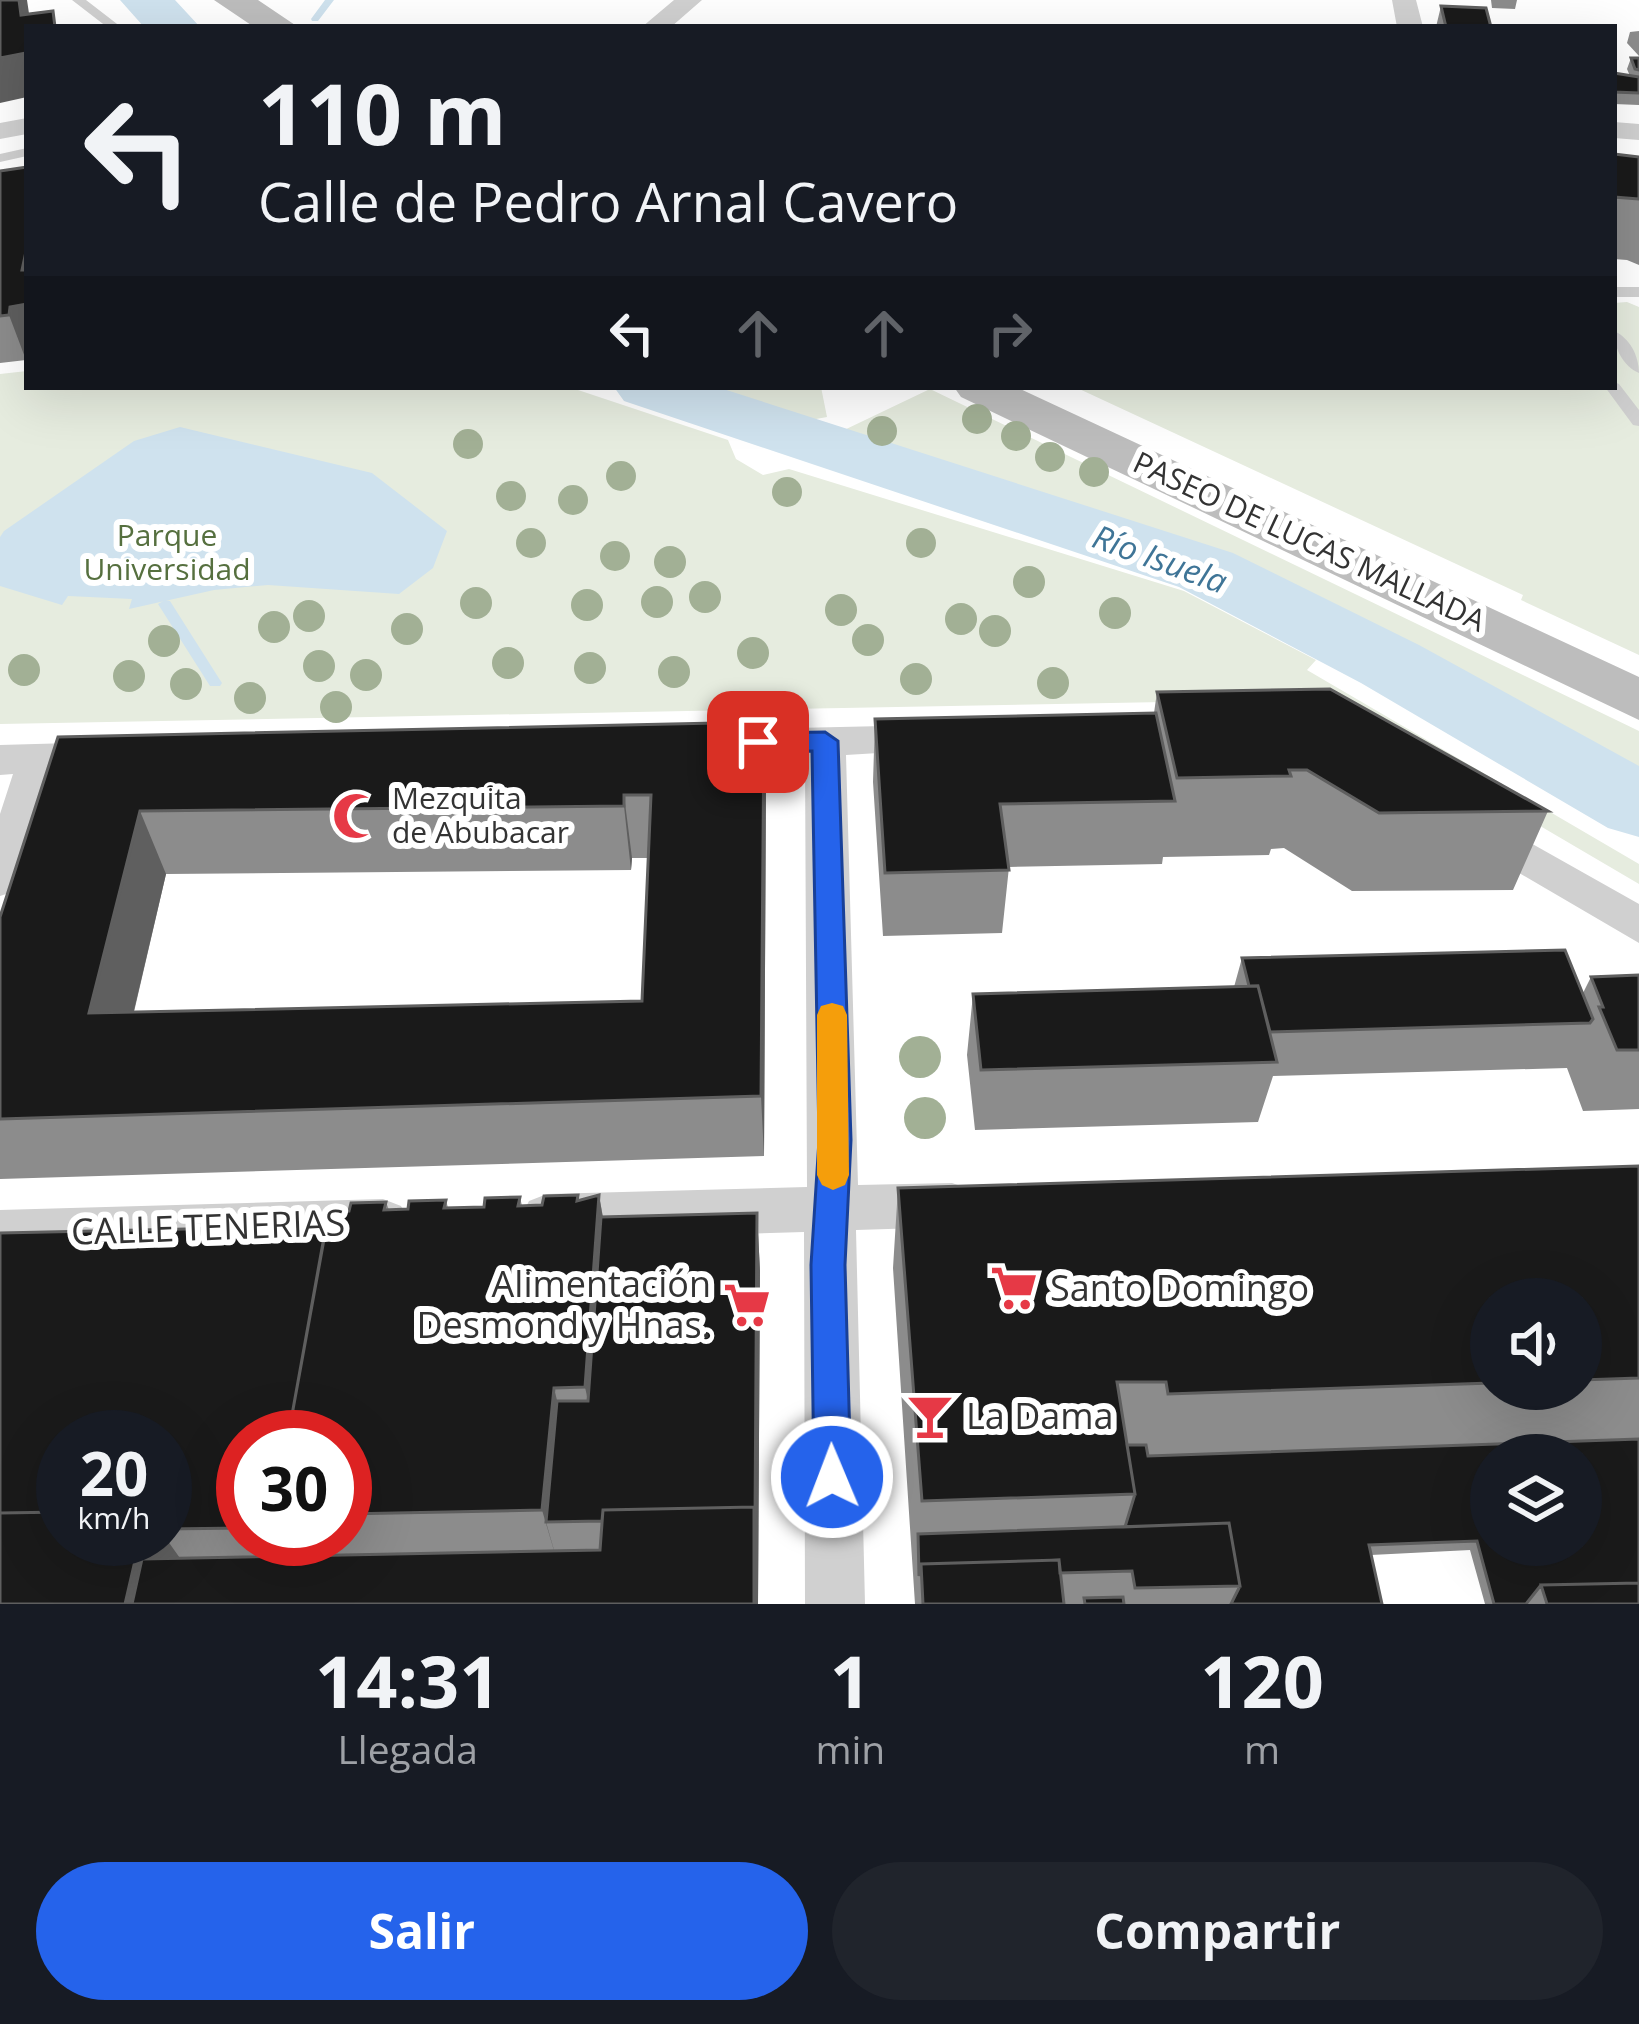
<!DOCTYPE html>
<html lang="es">
<head>
<meta charset="utf-8">
<style>
	body { margin:0; font-family:"Open Sans",sans-serif; background:#20242c; color:#f1f3f6; height:100vh; display:flex; flex-direction:column; font-size:45px; white-space:nowrap }
	* { box-sizing:border-box; margin:0 }
	p { font-size:39px; color:#9ea1a6 }
	.icon { flex:none; width:66px; height:66px; fill:none; stroke:currentColor; stroke-width:2; stroke-linecap:round; stroke-linejoin:round }
	.map { position:relative; height:1604px; overflow:hidden }
	.drawer { display:flex; flex-direction:column; background:#171b24; flex:1 }
	.drawer>* { flex:none }
	.banner { position:absolute; left:24px; top:24px; width:1593px; height:366px; border-radius:0px; box-shadow:0 12px 48px #0002; background:#171b24; color:#f1f3f6; overflow:hidden }
	.controls { position:absolute; left:1470px; top:1278px; display:grid; gap:24px }
	.controls a { display:grid; place-items:center; width:132px; height:132px; border-radius:50%; background:#171b24; box-shadow:0 12px 48px #0002; font-size:60px }
	.speed { position:absolute; left:36px; top:1410px; display:flex; gap:24px; font-size:60px; font-weight:700; text-align:center }
	.speed>* { display:grid; place-content:center; width:156px; height:156px; border-radius:50%; background:#171b24; box-shadow:0 12px 48px #0002; line-height:1 }
	.speed small { font-size:30px; font-weight:400 }
	.speed .limit { border:18px solid #d22; background:#fff; color:#111 }
	.pin { position:absolute; display:grid; place-items:center; width:102px; height:102px; color:#fff; margin:-51px; border-radius:24px; box-shadow:0 6px 18px #0006 }
	.me { position:absolute; width:132px; margin:-66px; rotate:359deg; stroke-linejoin:round; filter:drop-shadow(0 0 9px #0008) }
	.turn { display:flex; align-items:center; gap:42px; height:252px; padding:0 36px; font-size:54px }
	.turn .icon { width:156px; height:156px; stroke-width:2.5 }
	.turn b { display:block; font-size:84px; line-height:102px }
	.lanes { display:flex; align-items:center; height:114px; padding:0 36px; background:#0003; justify-content:center; gap:60px; direction:ltr }
	.lanes .off { opacity:.35 }
	.eta { display:flex; justify-content:space-evenly; align-items:center; height:204px; text-align:center }
	.eta b { font-size:72px; font-weight:700; line-height:84px }
	.primary-button { display:flex; gap:24px; margin-top:auto; padding:24px 36px }
	.primary-button a { flex:1; height:138px; border-radius:72px; background:#2563eb; color:#fff; font-size:48px; font-weight:700; line-height:138px; text-align:center }
	.primary-button a+a { background:#20242c; color:#f1f3f6 }
	.map>svg:first-child { display:block }
	.green { fill:#e6ecdf }
	.water { fill:#cfe2ee }
	.lines { fill:none; stroke-linecap:round; stroke-linejoin:round }
	.stream { fill:#cfe2ee; fill-rule:evenodd }
	.river { fill:#cfe2ee; fill-rule:evenodd }
	.service { fill:#d0d0d0; fill-rule:evenodd }
	.minor { fill:#d0d0d0; fill-rule:evenodd }
	.secondary { fill:#bdbdbd; fill-rule:evenodd }
	.tree { fill:#a2b095 }
	.wall { fill:#8c8c8c; fill-rule:evenodd }
	.shaded-wall { fill:#5f5f5f }
	.building { fill:#1a1a1a; stroke:#5f5f5f; stroke-width:3; fill-rule:evenodd }
	.route { fill:#2563eb; stroke:#184099; stroke-width:3 }
	.slow { fill:#f59e0b }
	.labels { text-anchor:middle; stroke-width:12; stroke-linejoin:round; paint-order:stroke }
	.park-label { font-size:30px; fill:#56703f; stroke:#fff }
	.street-label { font-size:30px; fill:#333; stroke:#fff }
	.poi-label { font-size:30px; fill:#333; stroke:#fff; text-anchor:start }
	.water-label { font-size:33px; font-style:italic; fill:#3f7597; stroke:#fff }
	.near-street-label { font-size:36px; fill:#333; stroke:#fff }
	.near-poi-label { font-size:36px; fill:#333; stroke:#fff; text-anchor:start }
</style>
</head>
<body>
<div class="map">
<svg width="1639" height="1604" viewBox="0 0 1639 1604">
	<rect width="100%" height="100%" fill="#fff"/>
	<path class="green" d="M1627 302 1639 307V655L1521 600 1523 595 1075 387H1614V303Z
		M27 371V387H569L728 440 736 459 763 475 789 469 1184 591 1316 660 1307 670 1639 864V884L1324 699 0 724V374Z
		M700 387H821L827 417 805 421Z
		M930 389 1639 731V779L1416 655 1219 556 840 432Z"/>
	<path class="water" d="M180 427 372 473 447 531 433 568 399 594 268 585 214 590 129 609 132 599 68 596 62 605 0 586V537L4 531 134 441Z"/>
	<g class="lines">
		<path class="stream" d="M325 0H334L318 21H312L311 19Z
			M165 600 170 601 220 680 222 683 220 686H210L158 604Z"/>
		<path class="river" d="M120 0H175L200 27H144Z
			M614 387H717L1233 553 1419 645 1639 766V837L1608 828 1361 683 1179 587 624 401Z"/>
		<path class="service" d="M72 0H86L121 27H107Z
			M27 148V156L0 162V154Z
			M1614 287H1639V297H1614Z
			M1614 331C1630 338 1639 356 1639 373 1623 366 1614 348 1614 331Z
			M1614 382 1619 384 1639 410V426L1633 425 1605 387H1614Z"/>
		<path class="minor" d="M674 0H702L671 27H642Z
			M1392 0H1416L1423 27H1397Z
			M27 118V134L0 139V123Z
			M1614 122 1639 124V140L1614 138Z
			M929 725 943 729 949 739 943 749 846 755 858 1185 952 1183 970 1189 977 1205 970 1221 952 1227 856 1230 865 1604H805L804 1232 547 1240 529 1233 521 1217 529 1201 547 1194 807 1187 805 756 709 758 695 754 689 744 695 734 709 730Z
			M107 742 122 747 128 757 122 767 55 773 22 879 15 891 0 896V814L13 774 0 775V745Z
			M1481 815 1639 904V943L1466 842 1460 831 1466 820Z
			M383 1199 401 1206 409 1222 401 1238 383 1245 0 1256V1210Z"/>
		<path class="secondary" d="M214 0H258L298 27H254Z
			M954 387H1016L1639 677V720L961 397Z"/>
	</g>
	<g class="tree">
		<circle cx="977" cy="419" r="15"/>
		<circle cx="882" cy="431" r="15"/>
		<circle cx="1016" cy="436" r="15"/>
		<circle cx="468" cy="444" r="15"/>
		<circle cx="1050" cy="457" r="15"/>
		<circle cx="1094" cy="472" r="15"/>
		<circle cx="621" cy="476" r="15"/>
		<circle cx="787" cy="492" r="15"/>
		<circle cx="511" cy="496" r="15"/>
		<circle cx="573" cy="500" r="15"/>
		<circle cx="531" cy="543" r="15"/>
		<circle cx="921" cy="543" r="15"/>
		<circle cx="615" cy="556" r="15"/>
		<circle cx="670" cy="562" r="16"/>
		<circle cx="1029" cy="582" r="16"/>
		<circle cx="705" cy="597" r="16"/>
		<circle cx="657" cy="602" r="16"/>
		<circle cx="476" cy="603" r="16"/>
		<circle cx="587" cy="605" r="16"/>
		<circle cx="841" cy="610" r="16"/>
		<circle cx="1115" cy="613" r="16"/>
		<circle cx="309" cy="616" r="16"/>
		<circle cx="961" cy="619" r="16"/>
		<circle cx="274" cy="627" r="16"/>
		<circle cx="407" cy="629" r="16"/>
		<circle cx="995" cy="631" r="16"/>
		<circle cx="868" cy="640" r="16"/>
		<circle cx="164" cy="641" r="16"/>
		<circle cx="753" cy="653" r="16"/>
		<circle cx="508" cy="663" r="16"/>
		<circle cx="319" cy="666" r="16"/>
		<circle cx="590" cy="668" r="16"/>
		<circle cx="24" cy="670" r="16"/>
		<circle cx="674" cy="672" r="16"/>
		<circle cx="366" cy="675" r="16"/>
		<circle cx="129" cy="676" r="16"/>
		<circle cx="916" cy="679" r="16"/>
		<circle cx="1053" cy="683" r="16"/>
		<circle cx="186" cy="684" r="16"/>
		<circle cx="250" cy="698" r="16"/>
		<circle cx="336" cy="707" r="16"/>
		<circle cx="920" cy="1057" r="21"/>
		<circle cx="925" cy="1118" r="21"/>
	</g>
	<path class="wall" d="M1491 0H1517L1515 9 1492 8Z
		M1441 6 1491 27H1436Z
		M1639 31V56L1627 43 1630 32Z
		M1631 58H1639V105L1614 104V73L1630 76 1627 69Z
		M1614 154 1639 157V265L1627 260 1614 259Z
		M27 167V352L26 360 0 363V171Z
		M1157 692 1548 811 1513 890 1352 891 1284 848 1271 849 1269 855 1163 857 1162 864 1009 867 1002 933 883 936 873 782 875 719 1154 713Z
		M764 722 766 785 764 1156 0 1179V917L58 737ZM632 858H648L642 1001 134 1012 166 874 631 870Z
		M1242 958 1583 993 1591 977 1639 975V1109L1583 1111 1567 1068 1273 1076 1258 1122 975 1130 967 1055 973 994 1234 987Z
		M1639 1166V1604H1485L1470 1550 1371 1555 1382 1604H915L893 1268 898 1188ZM1491 1299H1581V1389H1491Z
		M578 1195 579 1201 599 1195 603 1217 757 1213 760 1271 758 1604H0V1233L326 1226 329 1212 349 1211 351 1203 386 1202 389 1210 408 1209 409 1201 446 1200 448 1208 484 1207 485 1198 520 1197 522 1206 542 1205 544 1196ZM63 1437H165V1539H63ZM243 1437H345V1539H243Z"/>
	<path class="shaded-wall" d="M19 0H27L31 27 21 15Z
		M25 43H27V97L0 103V58Z
		M27 304V352L26 360 9 315 10 307Z
		M764 722 766 785 764 1156 761 1096Z
		M624 795 632 858 631 870 624 806Z
		M140 811 166 874 119 1074 89 1013Z
		M599 1195 611 1266 599 1453 585 1387Z
		M757 1213 760 1271 758 1604H754Z
		M554 1388 570 1454 546 1522 560 1571 542 1510Z
		M165 1537 194 1578 188 1604H125L140 1539H165Z"/>
	<path class="building" d="M0 0H19L21 15 53 11 55 27H27L26 53 0 58Z
		M1441 6 1486 8 1491 27H1446Z
		M1631 58H1639V70L1635 69Z
		M1614 73 1639 77V93L1614 92Z
		M1614 154 1639 157V199L1614 197Z
		M27 167V247L22 270H27V304L10 307 9 315 0 316V171Z
		M1330 689 1548 811 1379 813 1307 770H1289L1291 776 1177 778 1157 692Z
		M1156 713 1175 801 1000 804 1009 870 885 873 875 719Z
		M764 722 761 1096 0 1119V917L58 737ZM624 795H651L642 1001 89 1013 140 811 624 806Z
		M1565 950 1593 1019 1590 1023 1270 1032 1258 986H1249L1242 958Z
		M1639 975V1050H1617L1599 1007H1603L1591 977Z
		M1258 986 1277 1062 981 1070 973 994Z
		M1639 1166V1378L1581 1380V1299H1491V1383L1168 1394 1166 1382H1117L1135 1494 922 1501 898 1188Z
		M578 1195 577 1201 599 1195 585 1387 554 1388 542 1510 345 1514V1437H288L329 1212 349 1211 351 1203 386 1202 384 1210 408 1209 409 1201 446 1200 444 1208 484 1207 485 1198 520 1197 518 1206 542 1205 544 1196Z
		M757 1213 755 1519 754 1507 603 1510 602 1521 546 1522 557 1401H588L601 1217Z
		M326 1226 288 1437H243V1528L165 1529V1437H63V1512L0 1513V1233Z
		M1639 1439V1583L1541 1585 1526 1604H1494L1477 1541 1369 1545 1382 1604H1231L1240 1586 1229 1523 1125 1527 1135 1494 1127 1445H1146L1148 1456ZM1491 1455H1581V1545H1491Z
		M754 1507V1604H132L142 1559 600 1550 603 1510Z
		M63 1512V1539H140L125 1604H0V1513Z
		M1229 1523 1240 1586 1135 1588 1132 1571 1060 1573 1059 1560 921 1564 919 1576 918 1534Z
		M1059 1560 1064 1604H923L921 1564Z
		M1639 1583V1604H1547L1541 1585Z
		M1123 1597 1124 1604H1085L1084 1598Z"/>
	<path class="route" d="M825 732 838 741 851 1140 845 1265 851 1477 846 1490 832 1495 819 1490 814 1477 811 1265 819 1140 812 751 758 752 745 742 758 733Z"/>
	<path class="slow" d="M832 1003 843 1006 847 1015 849 1175 845 1185 833 1190 822 1185 817 1175V1015L821 1006Z"/>
	<defs>
		<symbol id="mosque-bare" viewBox="-9 -9 18 18"><path d="M3.5-4.9A6 6 0 1 0 3.5 4.9A5 5 0 1 1 3.5-4.9Z" fill="#e63946" stroke="#fff" stroke-width="2.5" paint-order="stroke"/></symbol>
		<symbol id="supermarket-bare" viewBox="-9 -9 18 18"><path d="M-6-5.5h2.5l.6 2H6L4.5 2H-2.5L-4.4-4H-6ZM-1.5 3.2a1.3 1.3 0 1 0 .1 0ZM3 3.2a1.3 1.3 0 1 0 .1 0Z" fill="#e63946" stroke="#fff" stroke-width="2.5" paint-order="stroke"/></symbol>
		<symbol id="bar-bare" viewBox="-9 -9 18 18"><path d="M-6-5H6L.8 .8V4.5H3.5V6h-7V4.5H-.8V.8Z" fill="#e63946" stroke="#fff" stroke-width="2.5" paint-order="stroke"/></symbol>
	</defs>
	<g fill-rule="evenodd">
		<use href="#mosque-bare" x="323" y="783" width="66" height="66"/>
		<use href="#supermarket-bare" x="981" y="1255" width="66" height="66"/>
		<use href="#supermarket-bare" x="714" y="1272" width="66" height="66"/>
		<use href="#bar-bare" x="897" y="1383" width="66" height="66"/>
	</g>
	<g class="labels">
		<g class="park-label">
			<text x="167" y="546">Parque<tspan x="167" dy="34">Universidad</tspan></text>
		</g>
		<g class="street-label">
			<text transform="translate(1309 542) rotate(25)" y="10">PASEO DE LUCAS MALLADA</text>
		</g>
		<g class="poi-label">
			<text x="392" y="809">Mezquita<tspan x="392" dy="34">de Abubacar</tspan></text>
		</g>
		<g class="water-label">
			<text transform="translate(1160 559) rotate(20)" y="12">Río Isuela</text>
		</g>
		<g class="near-street-label">
			<text transform="translate(208 1227) rotate(-2)" y="13">CALLE TENERIAS</text>
		</g>
		<g class="near-poi-label">
			<text x="711" y="1297" text-anchor="end">Alimentación<tspan x="711" dy="41">Desmond y Hnas.</tspan></text>
			<text x="1050" y="1301">Santo Domingo</text>
			<text x="966" y="1429">La Dama</text>
		</g>
	</g>
</svg>
<div class="controls">
<a><svg class="icon" aria-label="sound" viewBox="0 0 24 24"><path d="M4 9h4l5-4v14l-5-4H4zM17 9q2 3 0 6"/></svg></a>
<a><svg class="icon" aria-label="layers" viewBox="0 0 24 24"><path d="M12 4l9 5-9 5-9-5zM3 14l9 5 9-5"/></svg></a>
</div>
<div class="speed"><div>20<small>km/h</small></div><div class="limit">30</div></div>
<div class="pin" style="left:758px;top:742px;background:#d93025"><svg class="icon" aria-label="arrive" viewBox="0 0 24 24"><path d="M6 21V4h12l-3 4 3 4H6"/></svg></div>
<svg class="me" style="left:832px;top:1477px" viewBox="-20 -20 40 40"><circle r="17" fill="#2563eb" stroke="#fff" stroke-width="3"/><path d="M0-11L8 9 0 5-8 9z" fill="#fff"/></svg>
<div class="banner">
<div class="turn"><svg class="icon" aria-label="left" viewBox="0 0 24 24"><path d="M17 20v-9H6M10 6l-5 5 5 5"/></svg><div><b>110 m</b>Calle de Pedro Arnal Cavero</div></div>
<div class="lanes"><svg class="icon" aria-label="left" viewBox="0 0 24 24"><path d="M17 20v-9H6M10 6l-5 5 5 5"/></svg><svg class="icon off" aria-label="ahead" viewBox="0 0 24 24"><path d="M12 20V5M6 11l6-6 6 6"/></svg><svg class="icon off" aria-label="ahead" viewBox="0 0 24 24"><path d="M12 20V5M6 11l6-6 6 6"/></svg><svg class="icon off" aria-label="right" viewBox="0 0 24 24"><path d="M7 20v-9h11M14 6l5 5-5 5"/></svg></div>
</div>
</div>
<section class="drawer">
<div class="eta">
<div><b>14:31</b><p>Llegada</p></div>
<div><b>1</b><p>min</p></div>
<div><b>120</b><p>m</p></div>
</div>
<div class="primary-button"><a>Salir</a><a>Compartir</a></div>
</section>
</body>
</html>
